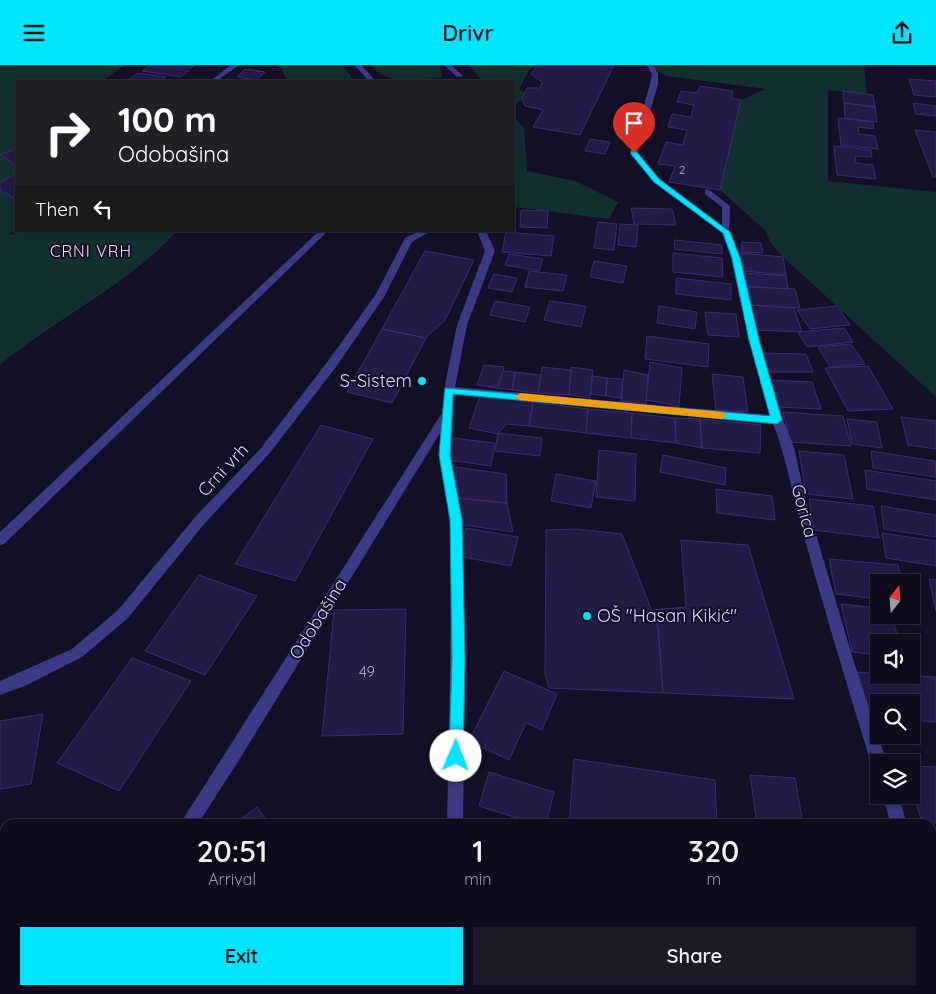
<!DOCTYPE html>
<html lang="en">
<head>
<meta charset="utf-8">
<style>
	body { margin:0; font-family:Quicksand,sans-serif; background:#1c1929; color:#f1f3f6; height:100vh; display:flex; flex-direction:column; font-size:19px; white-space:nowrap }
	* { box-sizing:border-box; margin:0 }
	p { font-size:16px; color:#9b9ba3 }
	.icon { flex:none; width:28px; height:28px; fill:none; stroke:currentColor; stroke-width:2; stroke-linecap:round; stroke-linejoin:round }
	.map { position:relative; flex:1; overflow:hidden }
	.drawer { position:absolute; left:0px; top:754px; width:936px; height:176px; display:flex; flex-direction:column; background:#0e0b1c; border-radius:15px 15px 0 0; box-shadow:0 2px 8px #0003,0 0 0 1px #2e2b3b }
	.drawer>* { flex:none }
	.hud { position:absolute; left:15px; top:15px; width:500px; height:152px; border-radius:0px; box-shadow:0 2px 8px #0003,0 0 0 1px #2e2b3b; background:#202124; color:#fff; overflow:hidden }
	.needle { width:32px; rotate:17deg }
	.controls { position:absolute; left:870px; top:509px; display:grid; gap:10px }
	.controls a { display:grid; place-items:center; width:50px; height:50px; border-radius:0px; background:#0e0b1c; box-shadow:0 2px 8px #0003,0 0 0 1px #2e2b3b; font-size:25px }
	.pin { position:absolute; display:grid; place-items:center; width:42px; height:42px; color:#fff; margin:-51px -21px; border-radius:50% 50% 50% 0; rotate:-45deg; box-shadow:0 0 5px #0007 }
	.pin .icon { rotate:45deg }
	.me { position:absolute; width:55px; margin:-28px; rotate:1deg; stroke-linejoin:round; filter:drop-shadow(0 0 4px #0008) }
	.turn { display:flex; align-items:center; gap:18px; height:105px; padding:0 20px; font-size:22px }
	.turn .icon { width:65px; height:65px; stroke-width:2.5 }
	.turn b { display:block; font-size:35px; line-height:42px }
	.then { display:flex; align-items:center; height:48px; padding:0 20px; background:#0003; gap:10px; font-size:19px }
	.eta { display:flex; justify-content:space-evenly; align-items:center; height:85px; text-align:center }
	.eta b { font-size:30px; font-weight:600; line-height:35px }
	.primary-button { display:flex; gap:10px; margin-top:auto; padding:10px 20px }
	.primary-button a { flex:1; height:58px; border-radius:0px; background:#00e5ff; color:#111; font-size:20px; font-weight:600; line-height:58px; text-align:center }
	.primary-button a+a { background:#1c1929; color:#f1f3f6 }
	header { display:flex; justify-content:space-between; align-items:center; height:65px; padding:0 20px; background:#00e5ff; color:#111; font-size:22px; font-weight:600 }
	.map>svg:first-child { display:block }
	.green { fill:#12302f }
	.building { fill:#241b47; stroke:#3b2d73 }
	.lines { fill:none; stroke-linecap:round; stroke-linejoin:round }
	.lane { fill:#3d3a85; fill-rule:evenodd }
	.street { fill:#3d3a85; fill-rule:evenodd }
	.route { fill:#00e5ff; stroke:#0095a6 }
	.slow { fill:#f59e0b }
	.poi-dot { fill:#00e5ff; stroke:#130f26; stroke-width:2 }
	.labels { text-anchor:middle; stroke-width:4; stroke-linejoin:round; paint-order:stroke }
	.far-number-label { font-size:12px; fill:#aca6d1 }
	.number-label { font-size:15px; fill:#aca6d1 }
	.far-quarter-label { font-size:16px; letter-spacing:1px; fill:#ffd6f0; stroke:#130f26 }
	.poi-label { font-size:18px; fill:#d9d4ff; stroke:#130f26; text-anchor:end }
	.street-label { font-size:18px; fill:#d9d4ff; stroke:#130f26 }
</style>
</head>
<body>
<header><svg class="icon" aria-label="menu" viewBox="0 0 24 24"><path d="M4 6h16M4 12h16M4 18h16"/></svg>Drivr<svg class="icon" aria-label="share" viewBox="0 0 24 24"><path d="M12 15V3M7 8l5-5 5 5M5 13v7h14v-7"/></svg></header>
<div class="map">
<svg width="936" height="929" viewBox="0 0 936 929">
	<rect width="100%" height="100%" fill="#130f26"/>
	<path class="green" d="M0 0H125L102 16H16V88L11 93 16 100V164L9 170 24 166H177C127 221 56 253 0 300Z
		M276 0H343L354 16H287L281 3Z
		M370 0H440L442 13C414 14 390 22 370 0Z
		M469 0H536L529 5 519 25 529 29 514 41V16H482Z
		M646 0H864L867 29 828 25V116L936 127V332L783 192 770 177 766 166 720 125 741 35 765 24 666 11Z
		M514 51 524 63 527 106 575 116 618 137 609 154 514 142Z"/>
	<path class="building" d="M151 0H195L181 12 142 6Z
		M538 0H614L580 70 533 62 543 45 525 41 522 34 527 23H540L542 17 531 9Z
		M245 4 265 7 257 15 237 12Z
		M138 8 166 12 161 16H127Z
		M909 14 936 16V32L914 30Z
		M700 21 733 26 731 33 741 35 720 125 669 117 675 101 658 99 666 77 683 80 687 65 668 62 672 49 691 52 694 40 677 37 681 26 697 28Z
		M843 26 873 30 875 42 844 38Z
		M844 38 875 42 877 57 845 53Z
		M913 38 936 41V51L916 49Z
		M838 53 873 57 874 64 858 62 859 69 875 71 878 84 841 80Z
		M915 65 936 67V112H933Z
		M590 74 610 77 605 89 585 86Z
		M834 81 871 85 872 92 855 91 856 98 873 100 876 114 837 110Z
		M16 84V100L0 90Z
		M16 109V134L0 125V117Z
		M631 143 672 144 676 160 634 159Z
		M521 145 548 146 547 163 520 162Z
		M598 157 617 159 614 185 594 183Z
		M620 159 638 160 636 182 618 180Z
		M506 167 554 171 551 191 502 187Z
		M675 175 722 180V189L674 184Z
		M741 177 761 178 763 188 742 187Z
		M425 186 474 195 445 255 426 273 382 264Z
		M673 188 722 193 723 212 673 207Z
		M741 188 783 192 786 210 744 206Z
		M509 189 543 194 539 206 505 200Z
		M594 196 627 201 623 218 590 212Z
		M529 206 567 210 563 226 525 222Z
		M745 208 786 211 788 224 747 221Z
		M494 209 517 213 512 227 488 223Z
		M676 213 731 219V235L676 229Z
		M745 222 795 224 800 243 748 240Z
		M495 236 530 242 525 257 490 250Z
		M550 236 586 241 581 262 544 255Z
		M748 240 794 243 802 267 756 265Z
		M659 241 697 247 695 264 657 258Z
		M837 241 850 260 810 264 797 245Z
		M705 247 736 249 739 272 708 270Z
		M844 263 853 277 807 282 798 267Z
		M382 264 426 273 392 338 347 327Z
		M647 271 709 279 708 302 645 294Z
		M851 279 865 299 830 302 818 282Z
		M762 288 806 289 813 307H767Z
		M650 297 682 303 679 341 646 335Z
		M484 300 504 302 497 323 477 320Z
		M868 301 893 344 848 346 825 303Z
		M542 302 571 305 569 330 538 328Z
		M571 302 593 305 590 333 569 330Z
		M624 305 648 310 646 339 621 336Z
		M503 306 515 307 512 325 497 323Z
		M515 307 541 310 538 328 512 325Z
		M712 309 743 312 748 347 716 345Z
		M592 311 607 313 606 331 591 329Z
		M607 313 623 314 621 333 606 331Z
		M768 315 812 317 821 344 775 342Z
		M480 331 533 337 529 361 506 359 498 369 469 363Z
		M533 337 588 344 586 368 529 361Z
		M588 344 632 348 631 373 586 368Z
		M783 347 843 351 851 381 790 377Z
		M632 348 675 353 676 378 631 373Z
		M901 352 936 356V384L908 380Z
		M675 353 700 354 702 383 676 378Z
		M700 354 761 360 760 388 702 383Z
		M847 354 877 357 882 383 852 379Z
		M321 360 373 374 295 516 235 499Z
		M498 368 542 373 540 391 495 386Z
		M453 373 495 378 491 401 448 395Z
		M599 385 636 389 635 436 596 432Z
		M799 386 844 390 853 434 806 429Z
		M871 386 935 396 936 412 873 403Z
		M663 390 726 403 725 420 660 407Z
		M456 402 506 409 507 438 457 433Z
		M865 405 936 416V435L867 424Z
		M556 409 596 416 591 443 551 436Z
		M716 424 772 431 775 455 717 448Z
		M457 433 507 438 513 467 463 460Z
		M809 434 873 441 879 473 813 465Z
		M881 441 936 450V472L884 464Z
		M466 463 518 472 511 501 458 491Z
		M576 464 622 469 658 562 663 628 549 623 545 609 546 465Z
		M882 468 936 476V501L886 493Z
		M681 475 748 480 794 634 663 628 658 562 651 545 686 542Z
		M829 494 898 500 902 518H879V534L836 529Z
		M199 510 257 531 205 610 145 586Z
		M929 514 936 515V546Z
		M841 539 879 543V550H892L899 578H879V590L852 587Z
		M406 544 403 669 322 671 334 545Z
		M132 593 191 616 119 726 57 698Z
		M504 606 557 629 542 665 526 658 509 695 469 676Z
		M855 607 936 612V657L911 655V638H879V653H867Z
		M43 649 31 719 0 724V656Z
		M574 694 715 715 717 759H569Z
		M911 701 936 702V758L922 757 911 720Z
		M489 707 554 727 546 759H536L479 741Z
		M750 710 795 713 803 759H757Z
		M257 742 269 759H234Z
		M462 754H516V759H462Z
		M931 808H936V846L931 828Z
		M0 862H5V925H18L17 929H0Z
		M295 925H390V929H295Z
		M563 925H595L596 929H551Z
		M603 925H662L663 929H604Z
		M675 925H719L726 926V929H675Z"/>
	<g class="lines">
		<path class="lane" d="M708 124 730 141 729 169 722 167V142L705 129V125Z"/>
		<path class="street" d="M231 0H239L217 16H210Z
			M354 0H361L376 16H369Z
			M444 0H451L463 11 457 12Z
			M647 0H653L658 9V19L638 88 659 113 730 167 741 193 759 275 783 355 794 382 806 436 853 594 887 698H879V705L874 703 871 698C847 621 824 543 802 465 792 429 787 393 773 359L454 329 451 389 462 455 465 594 463 759H447C449 659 452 558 450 458 449 427 439 399 440 368L244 687 198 759H180L442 348 444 325 457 260 485 186 477 166H486L495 186 467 260 455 322 770 350 749 275 731 193 722 168 653 117 630 88 650 19 652 9Z
			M319 166H328L4 479 0 480V467Z
			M419 166H431L412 177 384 232 336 302 269 389 205 458 128 553 82 592 27 620 0 630V616L72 584 118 545 197 450 261 383 328 296 376 229 405 173Z
			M882 730H898L907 759H891Z
			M0 834H5V852H0Z
			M931 850 936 852V883L931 881Z
			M166 925H184L186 929H168Z
			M439 925H457L456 929H438Z"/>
	</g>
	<path class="route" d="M631 86H636L659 114 730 167 740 193 759 275 782 355 777 359 453 329 450 390 462 455 465 594 463 691 461 696 456 698 451 696 449 691 452 594 450 455 439 390 445 323 770 351 749 275 732 193 723 168 654 117 631 89Z"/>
	<path class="slow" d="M520 328 722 347 727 350 722 354 520 335 515 332Z"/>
	<g class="poi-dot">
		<circle cx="422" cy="316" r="5"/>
		<circle cx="587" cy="551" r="5"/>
	</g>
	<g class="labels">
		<g class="far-number-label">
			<text x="682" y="109">2</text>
		</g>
		<g class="number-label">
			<text x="367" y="612">49</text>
		</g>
		<g class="far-quarter-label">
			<text x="91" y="192">CRNI VRH</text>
		</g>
		<g class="poi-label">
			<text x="412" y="322">S-Sistem</text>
			<text x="597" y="557" text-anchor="start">OŠ "Hasan Kikić"</text>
		</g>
		<g class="street-label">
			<text transform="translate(223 405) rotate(-47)" y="6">Crni vrh</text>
			<text transform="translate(804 446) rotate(75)" y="6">Gorica</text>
			<text transform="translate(318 554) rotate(-58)" y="6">Odobašina</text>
		</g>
	</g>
</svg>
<div class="controls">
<a><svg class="needle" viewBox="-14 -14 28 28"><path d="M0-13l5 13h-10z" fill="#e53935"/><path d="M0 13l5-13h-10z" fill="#9b9ba3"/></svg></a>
<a><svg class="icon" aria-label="sound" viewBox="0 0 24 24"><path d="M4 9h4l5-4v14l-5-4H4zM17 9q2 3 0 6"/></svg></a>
<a><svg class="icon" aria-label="search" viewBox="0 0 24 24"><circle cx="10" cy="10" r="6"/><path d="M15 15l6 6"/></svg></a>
<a><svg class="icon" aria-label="layers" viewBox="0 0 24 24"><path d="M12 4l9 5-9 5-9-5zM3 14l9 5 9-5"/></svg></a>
</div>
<div class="pin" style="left:634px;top:88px;background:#d93025"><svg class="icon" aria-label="arrive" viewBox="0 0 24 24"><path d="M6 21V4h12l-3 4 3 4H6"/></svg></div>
<svg class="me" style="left:456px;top:691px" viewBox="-20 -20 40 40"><circle r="19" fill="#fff"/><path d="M0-13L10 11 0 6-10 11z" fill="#00e5ff"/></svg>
<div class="hud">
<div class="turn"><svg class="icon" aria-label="right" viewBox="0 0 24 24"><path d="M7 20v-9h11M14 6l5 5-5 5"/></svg><div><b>100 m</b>Odobašina</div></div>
<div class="then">Then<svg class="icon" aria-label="left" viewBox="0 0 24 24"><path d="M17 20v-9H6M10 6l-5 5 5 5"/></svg></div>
</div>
<section class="drawer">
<div class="eta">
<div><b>20:51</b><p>Arrival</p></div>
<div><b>1</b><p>min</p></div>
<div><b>320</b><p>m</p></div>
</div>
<div class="primary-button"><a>Exit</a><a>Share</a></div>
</section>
</div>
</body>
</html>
